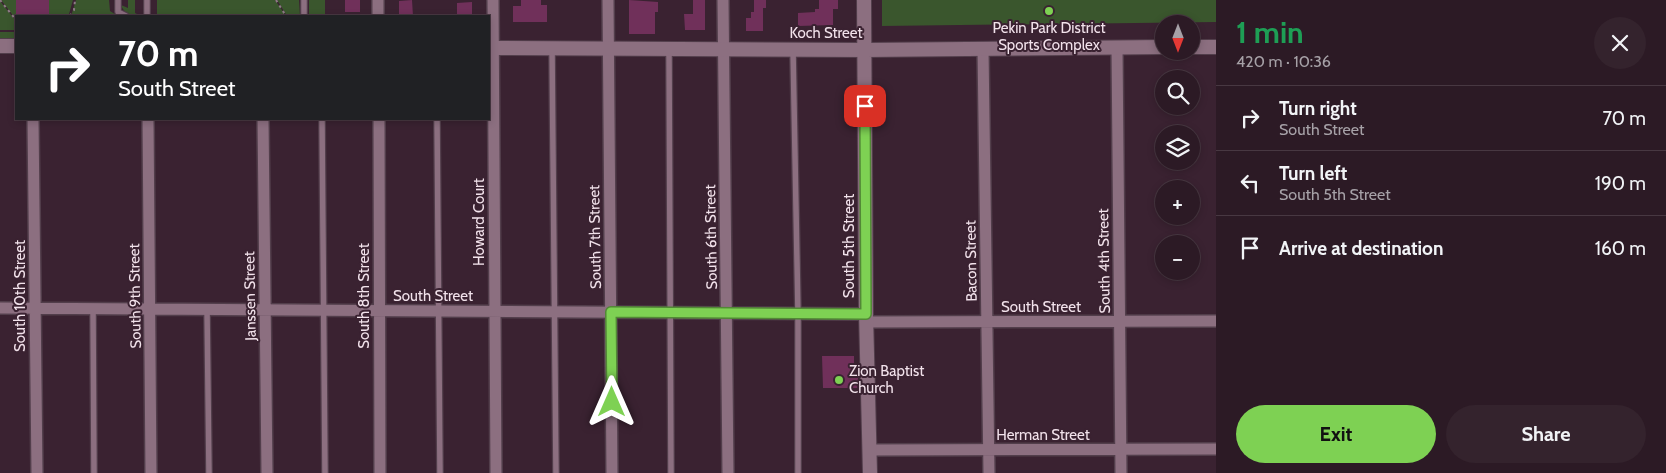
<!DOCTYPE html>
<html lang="en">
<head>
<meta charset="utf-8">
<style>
	body { margin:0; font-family:Cabin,sans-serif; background:#34232d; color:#f1f3f6; height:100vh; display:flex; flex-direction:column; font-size:19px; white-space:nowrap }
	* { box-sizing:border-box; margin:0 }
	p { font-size:16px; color:#a6a1a7 }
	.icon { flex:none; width:28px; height:28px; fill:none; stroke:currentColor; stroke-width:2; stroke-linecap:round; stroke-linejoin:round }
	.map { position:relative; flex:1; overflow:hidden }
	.panel { display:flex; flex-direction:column; background:#2c1a25; width:450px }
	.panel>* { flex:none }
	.guide { position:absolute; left:15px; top:15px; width:475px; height:105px; border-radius:0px; box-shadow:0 2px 8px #0003,0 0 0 1px #483842; background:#202124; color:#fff; overflow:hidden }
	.needle { width:32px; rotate:180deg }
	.controls { position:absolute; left:1155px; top:15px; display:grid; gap:10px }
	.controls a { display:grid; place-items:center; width:45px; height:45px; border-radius:50%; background:#2c1a25; box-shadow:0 2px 8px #0003,0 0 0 1px #483842; font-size:25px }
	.pin { position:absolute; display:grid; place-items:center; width:42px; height:42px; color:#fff; margin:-21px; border-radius:10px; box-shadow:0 2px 8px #0006 }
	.me { position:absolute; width:55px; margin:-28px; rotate:0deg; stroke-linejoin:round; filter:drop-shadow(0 0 4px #0008) }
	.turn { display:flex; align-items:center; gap:18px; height:105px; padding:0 20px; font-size:22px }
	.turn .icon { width:65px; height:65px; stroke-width:2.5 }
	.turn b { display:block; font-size:35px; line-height:42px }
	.round { display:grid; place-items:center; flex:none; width:52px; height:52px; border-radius:26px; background:#34232d }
	.summary { display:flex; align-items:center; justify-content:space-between; height:85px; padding:0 20px }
	h1 { font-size:30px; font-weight:700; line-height:38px; color:#1e9e55 }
	.cta { display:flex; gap:10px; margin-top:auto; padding:10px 20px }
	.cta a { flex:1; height:58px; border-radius:30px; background:#7ed153; color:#111; font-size:20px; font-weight:700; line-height:58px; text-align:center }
	.cta a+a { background:#34232d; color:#f1f3f6 }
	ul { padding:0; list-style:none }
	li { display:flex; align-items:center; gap:15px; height:65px; padding:0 20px; border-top:1px solid #483842 }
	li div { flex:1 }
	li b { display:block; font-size:19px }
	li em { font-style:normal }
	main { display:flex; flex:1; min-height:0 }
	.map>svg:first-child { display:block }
	.green { fill:#3a562d }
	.building { fill:#70305a }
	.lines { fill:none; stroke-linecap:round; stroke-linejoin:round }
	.service-casing { stroke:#523e4b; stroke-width:8 }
	.minor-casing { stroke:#523e4b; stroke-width:14 }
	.tertiary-casing { stroke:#523e4b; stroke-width:16 }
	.path { stroke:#8f7b87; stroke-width:2; stroke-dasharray:2.5 4; stroke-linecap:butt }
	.service { stroke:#8c6f80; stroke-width:5.5 }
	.minor { stroke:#8c6f80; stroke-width:11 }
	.tertiary { stroke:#8c6f80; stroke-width:14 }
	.route-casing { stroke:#528836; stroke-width:12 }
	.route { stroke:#7ed153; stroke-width:9 }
	.poi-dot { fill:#7ed153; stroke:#3a2231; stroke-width:2 }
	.labels { text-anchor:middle; stroke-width:4; stroke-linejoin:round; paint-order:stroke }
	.poi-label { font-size:15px; fill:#f2e2eb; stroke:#3a2231 }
	.street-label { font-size:15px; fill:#f2e2eb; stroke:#3a2231 }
</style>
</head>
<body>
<main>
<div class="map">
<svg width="1216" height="473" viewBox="0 0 1216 473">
	<rect width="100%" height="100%" fill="#3a2231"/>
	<path class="green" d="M1 0H16V15L25 16H16L15 18Z
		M49 0H73L69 14 39 16 49 15Z
		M76 0H109L110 11 118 16H71Z
		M128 0H135V13L141 16C131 16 124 14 121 5L128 8Z
		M157 0H275L286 16H157Z
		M277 0H299L300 16H287Z
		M309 0H325V16H309Z
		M882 0H1216V22L882 26Z
		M0 1 16 21V30H0Z
		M0 32H16V39H0Z"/>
	<path class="building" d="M16 0H49V15H16Z
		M345 0H360V12H345Z
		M412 0 413 16H399V1Z
		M521 0H541V5H547V22H513V6H521Z
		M629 0 658 2V12H655V34H629Z
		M693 0H705V30H685L684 14H693Z
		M754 0H766V8H763V31H746V18H751V12H754Z
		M819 0H838V9H833V25L798 26V13L815 12V9H819Z
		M472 2V16H457V3Z
		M822 356H854V374H858V388H823Z"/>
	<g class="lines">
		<defs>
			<path id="service" d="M118 0V12L126 16
				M147 0V16
				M304 0V16
				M552 48 556 473
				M669 50 671 473
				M793 50 798 314V473
				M322 119 325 473
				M437 119 440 473
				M93 308 94 473
				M207 309 209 473"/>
			<path id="minor" d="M378 0V16
				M493 0 496 473
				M608 0 612 473
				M723 0 728 473
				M1117 48 1121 473
				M983 49 989 473
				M33 119 37 473
				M148 119 151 473
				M263 119 267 473
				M379 119 380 473
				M0 308 866 314
				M866 322 1216 321
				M869 450 1216 449"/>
			<path id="tertiary" d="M864 0 866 314 870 473
				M0 46H16
				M1191 47H1216
				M489 48 865 50 1164 47"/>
		</defs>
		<use href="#service" class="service-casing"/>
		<use href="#minor" class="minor-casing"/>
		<use href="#tertiary" class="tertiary-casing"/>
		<path class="path" d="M0 0 16 20
			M276 0 286 16
			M70 16 74 10 75 0"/>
		<use href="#service" class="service"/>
		<use href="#minor" class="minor"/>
		<use href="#tertiary" class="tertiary"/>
	</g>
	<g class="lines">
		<defs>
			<path id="route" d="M612 402 611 312 866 314 865 106"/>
		</defs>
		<use href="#route" class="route-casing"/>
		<use href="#route" class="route"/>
	</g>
	<g class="poi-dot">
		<circle cx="1049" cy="11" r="5"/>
		<circle cx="839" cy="380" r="5"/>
	</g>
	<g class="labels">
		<g class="poi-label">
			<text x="1049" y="33">Pekin Park District<tspan x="1049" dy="17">Sports Complex</tspan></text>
			<text x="849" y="376" text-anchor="start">Zion Baptist<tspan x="849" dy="17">Church</tspan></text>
		</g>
		<g class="street-label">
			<text x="826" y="38">Koch Street</text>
			<text transform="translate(479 222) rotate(-90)" y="5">Howard Court</text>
			<text transform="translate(595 237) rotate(-91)" y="5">South 7th Street</text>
			<text transform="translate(711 237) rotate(-91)" y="5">South 6th Street</text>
			<text transform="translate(849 246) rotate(-90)" y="5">South 5th Street</text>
			<text transform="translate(971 261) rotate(-91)" y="5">Bacon Street</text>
			<text transform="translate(1104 261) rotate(-91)" y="5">South 4th Street</text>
			<text transform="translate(20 296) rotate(-90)" y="5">South 10th Street</text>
			<text transform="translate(135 296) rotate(-91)" y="5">South 9th Street</text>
			<text transform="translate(250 296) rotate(-91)" y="5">Janssen Street</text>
			<text transform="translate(364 296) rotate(-90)" y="5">South 8th Street</text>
			<text x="433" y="301">South Street</text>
			<text x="1041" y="312">South Street</text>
			<text x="1043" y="440">Herman Street</text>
		</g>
	</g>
</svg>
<div class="controls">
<a><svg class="needle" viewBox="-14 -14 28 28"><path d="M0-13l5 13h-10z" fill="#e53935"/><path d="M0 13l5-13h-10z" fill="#a6a1a7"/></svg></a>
<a><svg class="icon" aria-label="search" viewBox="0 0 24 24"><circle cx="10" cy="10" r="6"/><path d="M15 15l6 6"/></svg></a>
<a><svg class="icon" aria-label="layers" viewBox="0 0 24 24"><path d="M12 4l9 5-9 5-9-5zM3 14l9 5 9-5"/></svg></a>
<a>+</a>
<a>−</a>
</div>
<div class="pin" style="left:865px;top:106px;background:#d93025"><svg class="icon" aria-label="arrive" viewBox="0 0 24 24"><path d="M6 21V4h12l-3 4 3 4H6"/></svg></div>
<svg class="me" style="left:612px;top:402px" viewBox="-20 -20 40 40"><path d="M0-17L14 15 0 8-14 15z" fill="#7ed153" stroke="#fff" stroke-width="4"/></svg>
<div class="guide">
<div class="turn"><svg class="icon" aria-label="right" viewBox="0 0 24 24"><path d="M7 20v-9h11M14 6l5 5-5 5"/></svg><div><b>70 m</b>South Street</div></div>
</div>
</div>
<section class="panel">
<div class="summary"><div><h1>1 min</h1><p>420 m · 10:36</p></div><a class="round"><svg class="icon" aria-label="close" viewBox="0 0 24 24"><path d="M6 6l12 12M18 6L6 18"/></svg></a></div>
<ul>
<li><svg class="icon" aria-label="right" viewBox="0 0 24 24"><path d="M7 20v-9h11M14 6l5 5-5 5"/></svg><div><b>Turn right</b><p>South Street</p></div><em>70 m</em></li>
<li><svg class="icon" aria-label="left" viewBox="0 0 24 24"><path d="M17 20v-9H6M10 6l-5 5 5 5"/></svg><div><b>Turn left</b><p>South 5th Street</p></div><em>190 m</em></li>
<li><svg class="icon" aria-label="arrive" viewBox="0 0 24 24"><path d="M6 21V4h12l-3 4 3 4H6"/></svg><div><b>Arrive at destination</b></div><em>160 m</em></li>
</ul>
<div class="cta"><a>Exit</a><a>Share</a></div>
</section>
</main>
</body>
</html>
